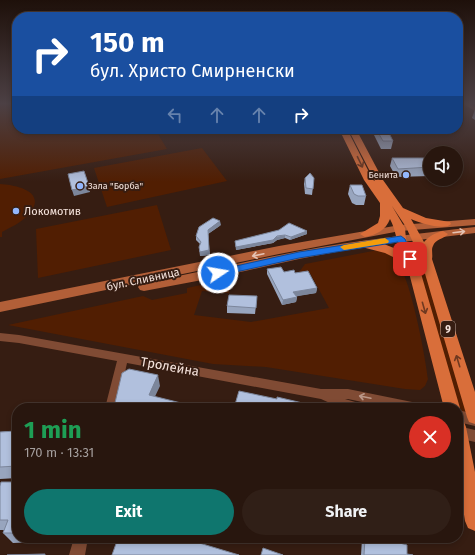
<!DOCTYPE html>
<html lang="en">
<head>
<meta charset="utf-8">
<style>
	body { margin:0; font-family:"Fira Sans",sans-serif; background:#301f17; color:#f1f3f6; height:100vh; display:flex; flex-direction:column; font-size:15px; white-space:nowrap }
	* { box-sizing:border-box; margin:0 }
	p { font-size:13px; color:#a59f9e }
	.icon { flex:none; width:22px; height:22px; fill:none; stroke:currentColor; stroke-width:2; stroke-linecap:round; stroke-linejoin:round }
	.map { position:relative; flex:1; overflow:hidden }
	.drawer { position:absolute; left:12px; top:403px; width:451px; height:140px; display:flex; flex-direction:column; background:#28160e; border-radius:16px; box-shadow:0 2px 6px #0003,0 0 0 1px #44352e }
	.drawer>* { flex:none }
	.hud { position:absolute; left:12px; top:12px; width:451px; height:122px; border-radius:16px; box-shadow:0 2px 6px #0003,0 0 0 1px #44352e; background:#1a4fa0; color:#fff; overflow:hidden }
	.fabs { position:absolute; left:423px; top:146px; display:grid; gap:8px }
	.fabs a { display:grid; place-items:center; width:40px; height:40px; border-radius:50%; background:#28160e; box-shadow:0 2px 6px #0003,0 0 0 1px #44352e; font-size:20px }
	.pin { position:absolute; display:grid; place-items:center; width:34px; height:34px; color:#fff; margin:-17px; border-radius:8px; box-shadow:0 2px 6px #0006 }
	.me { position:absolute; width:44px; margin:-22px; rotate:78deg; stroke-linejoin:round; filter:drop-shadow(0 0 3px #0008) }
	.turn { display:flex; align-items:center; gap:14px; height:84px; padding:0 12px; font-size:18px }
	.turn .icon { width:52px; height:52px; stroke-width:2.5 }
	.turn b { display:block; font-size:28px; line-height:34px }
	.lanes { display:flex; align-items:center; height:38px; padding:0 12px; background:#0003; justify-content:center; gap:20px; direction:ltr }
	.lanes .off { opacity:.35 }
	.round { display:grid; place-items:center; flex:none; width:42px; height:42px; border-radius:21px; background:#301f17 }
	.head { display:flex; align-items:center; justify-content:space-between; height:68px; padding:0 12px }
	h1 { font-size:24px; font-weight:700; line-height:30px; color:#1e9e55 }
	.cta { display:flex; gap:8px; margin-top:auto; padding:8px 12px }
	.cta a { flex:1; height:46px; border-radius:24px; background:#0f766e; color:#fff; font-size:16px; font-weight:700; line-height:46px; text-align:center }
	.cta a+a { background:#301f17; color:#f1f3f6 }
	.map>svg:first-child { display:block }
	.green { fill:#511e02 }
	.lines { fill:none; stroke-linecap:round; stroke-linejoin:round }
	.street { fill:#804b34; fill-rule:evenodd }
	.secondary { fill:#b25f38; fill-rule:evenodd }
	.primary { fill:#d96e3a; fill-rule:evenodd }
	.wall { fill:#98a5be }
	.shaded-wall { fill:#7c869b }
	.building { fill:#b1c0dd; stroke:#7c869b }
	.oneway { stroke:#6f3920 }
	.oneway2 { stroke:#e4c2b3 }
	.oneway3 { stroke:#ba9788 }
	.route { fill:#1a73e8; stroke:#114b97 }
	.slow { fill:#f59e0b }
	.poi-dot { fill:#93b7fd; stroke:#361d12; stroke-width:1.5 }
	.labels { text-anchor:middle; stroke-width:4; stroke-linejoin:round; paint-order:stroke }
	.far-poi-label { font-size:9px; fill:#f5e3dc; stroke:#361d12; text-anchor:end }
	.shield { fill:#361d12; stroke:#bca89f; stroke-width:1 }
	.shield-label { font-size:10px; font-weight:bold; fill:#f5e3dc }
	.poi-label { font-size:11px; fill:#f5e3dc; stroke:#361d12; text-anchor:start }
	.street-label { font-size:11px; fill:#f5e3dc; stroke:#361d12 }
	.near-street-label { font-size:13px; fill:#f5e3dc; stroke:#361d12 }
</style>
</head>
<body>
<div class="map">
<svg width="475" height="555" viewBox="0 0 475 555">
	<rect width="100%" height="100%" fill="#361d12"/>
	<path class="green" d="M0 104H17V129H155L167 149 0 179Z
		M202 148 227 181 107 207 94 168Z
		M0 184C17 185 49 192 28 215 21 223 11 227 2 232V237H0Z
		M157 205 171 250 38 278 36 229Z
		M421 247 475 417 458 416V408L405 248Z
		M378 250C384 252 391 254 395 258 410 274 425 354 428 379L425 386 420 390 405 389 266 367 213 364 8 325 143 296 152 300 187 293V288L224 280 230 285 229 293 202 291 194 315 251 322 329 308 310 273 297 275 305 264Z"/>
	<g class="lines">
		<path class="street" d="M464 104H470L475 107V111Z
			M0 333 19 335 321 389H348L417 403 421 404 423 408H391L348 399H345L362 404 364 408H341L321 399 127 363 117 408H105L117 361 19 343 0 341Z
			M458 410 475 414V426L458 422Z
			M458 426 475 430V442L458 438Z
			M74 538H88L85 555H69Z"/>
		<path class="secondary" d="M475 219V225L400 231 279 254 0 312V302L279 246 400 225Z
			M475 227V233L362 247 299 259 218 277 144 291 140 290 138 287 140 284 144 283C196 273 248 261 300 251 358 240 416 234 475 227Z"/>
		<path class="primary" d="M339 129H347L373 180 375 181 348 129H356L383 180 403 208 426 218 450 222 451 224C445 231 420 223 411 219L424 242C429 236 435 233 443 231L448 234C444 239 435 239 433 246 431 249 433 255 432 259L475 392V424L469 422 467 417 421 260 406 227 392 206 405 228 406 239 420 270 460 408 458 412V408H444L408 269 397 259 385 253 358 246 356 244 358 242C371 238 389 245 401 252 396 241 396 230 390 219 386 230 376 235 365 237L360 234 378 223 380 216V203L364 180Z
			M458 419 464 422 466 427 475 472V531L468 528 465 521 458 476Z"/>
	</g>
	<path class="wall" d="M475 109V120L472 118Z
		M271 129H294L285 130V132L274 133Z
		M372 129H387L393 141 391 149H381L372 131Z
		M392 158H430V176L396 177 390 166Z
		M305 178H314L312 195 305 194 304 184Z
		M350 185 366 196 364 205H356L352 203 348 194Z
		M221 225 208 234 210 255 200 256 199 247 200 244 196 240V236Z
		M307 231V234L290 240 285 238 277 240 273 243 236 250 235 241Z
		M267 269 284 272 295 273 317 288 316 293 296 296 297 297 296 302 282 305 267 274Z
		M257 296 255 314 227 313V306Z
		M17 431V478L0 479V432Z
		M17 482V538H63L62 541 13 543 3 533 4 530H0V486Z
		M362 538H365L407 554 413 555H361L362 539Z"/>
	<path class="shaded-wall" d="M274 129H294L285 130V132L274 133Z
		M89 186 90 192 74 196 72 190Z
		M220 221 221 225 208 234V230Z
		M307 231V234L290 240 291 237Z
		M285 235V238L277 240 273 243 236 250V247Z
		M209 250 210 255 200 256V252Z
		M317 288 316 293 293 297V292Z
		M297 297 296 302 282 305 283 300Z
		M158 375 160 386 151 405 149 395Z"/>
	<path class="building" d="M376 129H387L393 141H383Z
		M392 158H430V167L398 169Z
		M84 171 89 186 72 190 68 174Z
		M310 173 314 178 313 189 306 188 305 178Z
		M350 185H362L366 196H358L354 194Z
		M213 218 220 221 208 230 209 250 200 252 199 247 201 242 196 236 199 227Z
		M289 223 307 231 291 237 285 235 277 236 273 240 236 247 235 241 279 230Z
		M281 267 284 272 294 270 295 273 308 271 317 288 293 292 297 297 283 300 267 269Z
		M229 295 257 296 256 308 227 306Z
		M129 369 158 375 149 395 201 408H120L114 407 122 373Z
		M239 391 277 399V397L324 408H234Z
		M17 431V466L0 467V432Z
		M1 482H17V533H3L8 520H0V486Z
		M118 538H187L186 539 239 555H112Z
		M365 538H381L407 545V554L413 555H364Z
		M263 548 283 555H261Z
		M45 554V555H7Z"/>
	<defs><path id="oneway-shaft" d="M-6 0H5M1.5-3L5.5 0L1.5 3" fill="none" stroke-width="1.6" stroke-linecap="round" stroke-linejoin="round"/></defs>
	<g class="oneway">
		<use href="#oneway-shaft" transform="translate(360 162) rotate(64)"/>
		<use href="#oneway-shaft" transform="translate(424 308) rotate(74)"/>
		<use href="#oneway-shaft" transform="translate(458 361) rotate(-107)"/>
	</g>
	<g class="oneway2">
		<use href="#oneway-shaft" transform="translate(459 232) rotate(-7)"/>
		<use href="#oneway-shaft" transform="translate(258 255) rotate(168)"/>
	</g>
	<use class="oneway3" href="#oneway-shaft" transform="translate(365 397) rotate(-168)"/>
	<linearGradient id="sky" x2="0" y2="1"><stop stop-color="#1e100a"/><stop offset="0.57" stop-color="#4c4044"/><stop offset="1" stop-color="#4c4044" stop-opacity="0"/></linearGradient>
	<rect width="475" height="182" fill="url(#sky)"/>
	<path class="route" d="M401 236 405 239 414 259 413 261H407L398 242 299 258 218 276 213 273 218 270 299 252Z"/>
	<path class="slow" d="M385 238 389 241 388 243 344 250 340 247 344 245Z"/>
	<g class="poi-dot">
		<circle cx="406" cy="175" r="4"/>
		<circle cx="80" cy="186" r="4"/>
		<circle cx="16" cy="211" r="4"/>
	</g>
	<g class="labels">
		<g class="far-poi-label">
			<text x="398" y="178">Бенита</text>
			<text x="88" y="189" text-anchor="start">Зала "Борба"</text>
		</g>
		<rect class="shield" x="441" y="321" width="14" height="16" rx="3"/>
		<g class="shield-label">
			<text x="448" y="333">9</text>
		</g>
		<g class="poi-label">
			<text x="24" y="215">Локомотив</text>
		</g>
		<g class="street-label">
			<text transform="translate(143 279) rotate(-12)" y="4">бул. Сливница</text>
		</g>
		<g class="near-street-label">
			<text transform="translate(170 366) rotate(10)" y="5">Тролейна</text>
		</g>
	</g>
</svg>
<div class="fabs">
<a><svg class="icon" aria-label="sound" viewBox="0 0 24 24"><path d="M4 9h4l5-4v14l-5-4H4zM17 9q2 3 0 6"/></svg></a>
</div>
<div class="pin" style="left:410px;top:259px;background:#d93025"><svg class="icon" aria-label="arrive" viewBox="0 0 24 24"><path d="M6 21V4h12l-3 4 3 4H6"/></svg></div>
<svg class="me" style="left:218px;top:273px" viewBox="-20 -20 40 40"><circle r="17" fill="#1a73e8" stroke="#fff" stroke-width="3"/><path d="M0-11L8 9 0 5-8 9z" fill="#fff"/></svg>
<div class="hud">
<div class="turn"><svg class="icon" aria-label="right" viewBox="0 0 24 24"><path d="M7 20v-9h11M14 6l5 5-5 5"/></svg><div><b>150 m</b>бул. Христо Смирненски</div></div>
<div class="lanes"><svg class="icon off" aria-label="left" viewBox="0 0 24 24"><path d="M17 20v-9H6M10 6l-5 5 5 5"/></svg><svg class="icon off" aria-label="ahead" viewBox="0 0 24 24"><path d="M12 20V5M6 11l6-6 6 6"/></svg><svg class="icon off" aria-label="ahead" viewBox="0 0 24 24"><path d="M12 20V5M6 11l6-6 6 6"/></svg><svg class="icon" aria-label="right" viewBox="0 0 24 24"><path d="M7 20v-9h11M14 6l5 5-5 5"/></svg></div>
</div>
<section class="drawer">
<div class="head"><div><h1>1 min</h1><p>170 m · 13:31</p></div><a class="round" style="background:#d93025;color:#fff"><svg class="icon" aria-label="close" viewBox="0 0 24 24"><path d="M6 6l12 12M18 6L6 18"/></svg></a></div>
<div class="cta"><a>Exit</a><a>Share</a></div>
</section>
</div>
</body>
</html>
